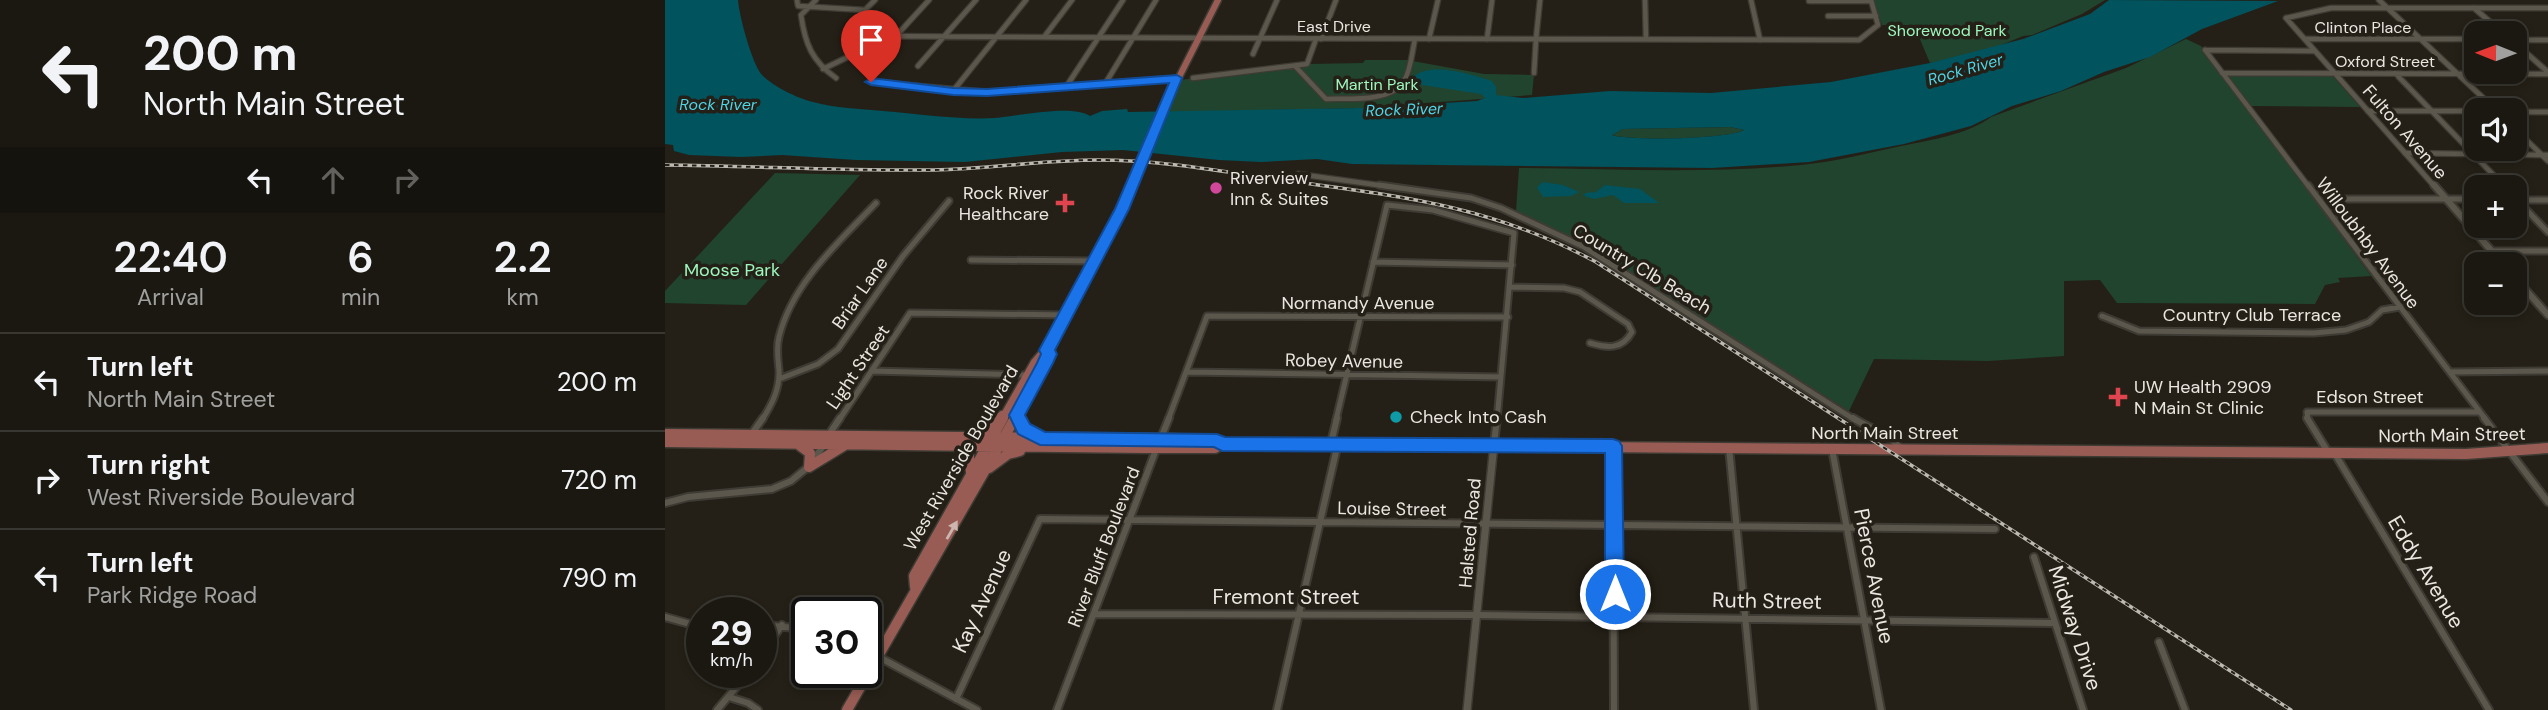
<!DOCTYPE html>
<html lang="en">
<head>
<meta charset="utf-8">
<style>
	body { margin:0; font-family:"DM Sans",sans-serif; background:#28251f; color:#f1f3f6; height:100vh; display:flex; flex-direction:column; font-size:26px; white-space:nowrap }
	* { box-sizing:border-box; margin:0 }
	p { font-size:23px; color:#a0a09f }
	.icon { flex:none; width:38px; height:38px; fill:none; stroke:currentColor; stroke-width:2; stroke-linecap:round; stroke-linejoin:round }
	.map { position:relative; flex:1; overflow:hidden }
	.sheet { display:flex; flex-direction:column; background:#1b1811; width:665px }
	.sheet>* { flex:none }
	.banner { background:#1b1811; color:#f1f3f6; overflow:hidden }
	.needle { width:46px; rotate:271deg }
	.buttons { position:absolute; left:1799px; top:21px; display:grid; gap:14px }
	.buttons a { display:grid; place-items:center; width:63px; height:63px; border-radius:14px; background:#1b1811; box-shadow:0 4px 10px #0003,0 0 0 2px #393731; font-size:35px }
	.speed { position:absolute; left:21px; top:597px; display:flex; gap:14px; font-size:35px; font-weight:700; text-align:center }
	.speed>* { display:grid; place-content:center; width:91px; height:91px; border-radius:50%; background:#1b1811; box-shadow:0 4px 10px #0003,0 0 0 2px #393731; line-height:1 }
	.speed small { font-size:18px; font-weight:400 }
	.speed .limit { border:4px solid #111; border-radius:10px; background:#fff; color:#111 }
	.pin { position:absolute; display:grid; place-items:center; width:60px; height:60px; color:#fff; margin:-72px -30px; border-radius:50% 50% 50% 0; rotate:-45deg; box-shadow:0 0 7px #0007 }
	.pin .icon { rotate:45deg }
	.me { position:absolute; width:77px; margin:-38px; rotate:0deg; stroke-linejoin:round; filter:drop-shadow(0 0 5px #0008) }
	.turn { display:flex; align-items:center; gap:24px; height:147px; padding:0 28px; font-size:32px }
	.turn .icon { width:91px; height:91px; stroke-width:2.5 }
	.turn b { display:block; font-size:49px; line-height:60px }
	.lanes { display:flex; align-items:center; height:66px; padding:0 28px; background:#0003; justify-content:center; gap:35px; direction:ltr }
	.lanes .off { opacity:.35 }
	.eta { display:flex; justify-content:space-evenly; align-items:center; height:119px; text-align:center }
	.eta b { font-size:42px; font-weight:600; line-height:49px }
	ul { padding:0; list-style:none }
	li { display:flex; align-items:center; gap:21px; height:98px; padding:0 28px; border-top:2px solid #393731 }
	li div { flex:1 }
	li b { display:block; font-size:26px }
	li em { font-style:normal }
	main { display:flex; flex:1; min-height:0 }
	.map>svg:first-child { display:block }
	.green { fill:#21442e }
	.water { fill:#01535d; fill-rule:evenodd }
	.lines { fill:none; stroke-linecap:round; stroke-linejoin:round }
	.minor-far2-casing { stroke:#3e3b34; stroke-width:7 }
	.minor-far1-casing { stroke:#3e3b34; stroke-width:9 }
	.minor-casing { stroke:#3e3b34; stroke-width:10 }
	.tertiary-far2-casing { stroke:#3e3b34; stroke-width:7 }
	.tertiary-far1-casing { stroke:#3e3b34; stroke-width:10 }
	.tertiary-casing { stroke:#3e3b34; stroke-width:10 }
	.primary-far2-casing { stroke:#3e3b34; stroke-width:9 }
	.primary-far1-casing { stroke:#3e3b34; stroke-width:11 }
	.primary-casing { stroke:#3e3b34; stroke-width:13 }
	.minor-far2 { stroke:#5c574c; stroke-width:4.5 }
	.minor-far1 { stroke:#5c574c; stroke-width:5 }
	.minor { stroke:#5c574c; stroke-width:6 }
	.tertiary-far2 { stroke:#5c574c; stroke-width:4.5 }
	.tertiary-far1 { stroke:#5c574c; stroke-width:6 }
	.tertiary { stroke:#5c574c; stroke-width:7 }
	.primary-far2 { stroke:#985c54; stroke-width:6 }
	.primary-far1 { stroke:#985c54; stroke-width:8 }
	.primary { stroke:#985c54; stroke-width:10 }
	.rail-casing { stroke:#bcb9b2; stroke-width:3.5 }
	.rail { stroke:#242017; stroke-width:2; stroke-dasharray:4.5; stroke-linecap:butt }
	.primary-bridge-casing { stroke:#3e3b34; stroke-width:9; stroke-linecap:butt }
	.primary-bridge { stroke:#985c54; stroke-width:6 }
	.oneway { fill:#cdb6b0 }
	.route { fill:#1a73e8; stroke:#114b97; stroke-width:2 }
	.hotel-dot { fill:#d1479c; stroke:#242017; stroke-width:2.5 }
	.health-dot { fill:#e0444e; stroke:#242017; stroke-width:2.5 }
	.culture-dot { fill:#0f9aa8; stroke:#242017; stroke-width:2.5 }
	.labels { text-anchor:middle; stroke-width:7; stroke-linejoin:round; paint-order:stroke }
	.far-street-label { font-size:16px; fill:#eae7e1; stroke:#242017 }
	.far-park-label { font-size:16px; fill:#9ef7bd; stroke:#242017 }
	.far-water-label { font-size:16px; font-style:italic; fill:#4fd5e8; stroke:#242017 }
	.street-label { font-size:18px; fill:#eae7e1; stroke:#242017 }
	.poi-label { font-size:18px; fill:#eae7e1; stroke:#242017; text-anchor:start }
	.park-label { font-size:18px; fill:#9ef7bd; stroke:#242017 }
	.near-street-label { font-size:21px; fill:#eae7e1; stroke:#242017 }
</style>
</head>
<body>
<main>
<section class="sheet">
<div class="banner">
<div class="turn"><svg class="icon" aria-label="left" viewBox="0 0 24 24"><path d="M17 20v-9H6M10 6l-5 5 5 5"/></svg><div><b>200 m</b>North Main Street</div></div>
<div class="lanes"><svg class="icon" aria-label="left" viewBox="0 0 24 24"><path d="M17 20v-9H6M10 6l-5 5 5 5"/></svg><svg class="icon off" aria-label="ahead" viewBox="0 0 24 24"><path d="M12 20V5M6 11l6-6 6 6"/></svg><svg class="icon off" aria-label="right" viewBox="0 0 24 24"><path d="M7 20v-9h11M14 6l5 5-5 5"/></svg></div>
</div>
<div class="eta">
<div><b>22:40</b><p>Arrival</p></div>
<div><b>6</b><p>min</p></div>
<div><b>2.2</b><p>km</p></div>
</div>
<ul>
<li><svg class="icon" aria-label="left" viewBox="0 0 24 24"><path d="M17 20v-9H6M10 6l-5 5 5 5"/></svg><div><b>Turn left</b><p>North Main Street</p></div><em>200 m</em></li>
<li><svg class="icon" aria-label="right" viewBox="0 0 24 24"><path d="M7 20v-9h11M14 6l5 5-5 5"/></svg><div><b>Turn right</b><p>West Riverside Boulevard</p></div><em>720 m</em></li>
<li><svg class="icon" aria-label="left" viewBox="0 0 24 24"><path d="M17 20v-9H6M10 6l-5 5 5 5"/></svg><div><b>Turn left</b><p>Park Ridge Road</p></div><em>790 m</em></li>
</ul>
</section>
<div class="map">
<svg width="1883" height="710" viewBox="0 0 1883 710">
	<rect width="100%" height="100%" fill="#242017"/>
	<path class="green" d="M1208 0H1440L1417 14 1367 35 1358 36 1317 53 1265 63 1249 25H1217Z
		M1521 39 1536 46 1706 276 1673 278 1675 282 1660 285 1650 304 1452 303 1435 280 1399 281V356L1323 361 1209 359 1184 411 911 240 851 211 854 168C948 169 1043 174 1136 165 1170 162 1203 153 1236 146 1265 140 1302 135 1326 117L1461 68Z
		M700 60H742L819 74 869 75 867 95 699 108 503 112 515 80 644 64 698 63Z
		M1562 74 1667 75 1695 107 1586 106Z
		M1065 127 1079 130C1065 139 965 141 947 135L958 129Z
		M110 173 195 175 81 305 0 303V291Z"/>
	<path class="water" d="M0 0H73C74 15 87 64 97 75 109 87 132 98 148 102 170 108 195 109 218 111 255 114 293 120 330 118 352 116 408 104 425 116L437 111 462 109 463 112 697 108 812 101 820 98 816 94 757 85 750 81 749 77C764 61 808 75 827 81L831 87V95L858 98 945 91 1046 93 1166 82 1265 63 1358 39 1425 14 1444 0 1613 1 1537 29 1485 57 1439 72 1396 91 1347 106 1306 126 1239 144 1144 162 1047 168 687 164 652 159 596 162 554 160 458 150 397 152 300 162 191 160 117 155 76 157 24 155 9 151 8 145 0 144ZM1065 127 1079 130C1065 139 963 141 947 135L958 129Z
		M878 182 898 185 914 192 906 196 878 197 872 187Z
		M940 185 975 189 994 203H959L948 195 929 199 919 196 920 193 931 192Z"/>
	<g class="lines">
		<defs>
			<path id="minor-far2" d="M132 0 133 6 200 10 196 17 206 36 533 38
				M151 0 136 15C140 44 147 61 171 78
				M980 0 981 39
				M1086 0 1095 40
				M1714 0 1831 110
				M1144 1H1206
				M1809 8 1838 33
				M200 10 210 0
				M1163 16H1211
				M231 36 264 0
				M379 37 407 0
				M656 39 671 0
				M764 39 773 0
				M822 39 827 0
				M1640 39H1811
				M1850 40H1883
				M1850 43 1883 72
				M1540 50 1644 187
				M1540 50 1650 51
				M588 54 612 0
				M253 66 311 0
				M630 66 661 99C683 98 725 103 739 81 746 70 747 52 750 39
				M158 69 185 56 206 36
				M869 73 871 39 1194 40 1213 25 1206 0
				M1557 73 1883 74
				M1730 73 1840 187
				M528 78 642 64 651 39
				M206 82 322 92 511 78
				M440 84 491 0
				M401 87 458 0
				M288 91 361 0
				M1703 111 1621 18 1666 8H1883
				M1850 129 1883 161
				M1740 153 1883 155
				M633 174 727 187"/>
			<path id="minor-far1" d="M714 185 806 198 836 208 919 247 1190 420
				M1643 185 1821 420
				M1850 198 1883 232
				M1668 199H1811
				M1851 200H1883
				M1827 251H1883
				M306 260 430 261
				M708 262 847 265
				M846 287 899 288 915 292 963 324 967 332C957 350 942 348 925 343
				M1437 316 1474 331 1649 333 1681 330 1704 322 1717 310 1735 307
				M207 371 364 375
				M521 372 836 377
				M1785 372 1883 371
				M114 379 153 364 173 349 238 256 284 201
				M97 420C107 404 115 389 114 370 113 359 111 348 114 337 127 283 174 242 211 203
				M174 420 245 313 402 315
				M503 420 542 316 843 317
				M671 420 722 205 768 210 849 233 832 420
				M1643 420 1642 412H1815"/>
			<path id="minor" d="M1188 418C1207 430 1219 431 1236 448
				M1642 418 1663 452
				M1819 418 1883 502
				M86 435 98 418
				M163 436 175 418
				M496 438 504 418
				M666 443 672 418
				M829 444 832 418
				M948 446 949 710
				M1064 447 1089 710
				M1167 449 1216 710
				M1670 454 1824 710
				M0 503 23 497 107 489 126 481 143 467 159 445
				M1369 557 1418 710
				M429 614 813 615 1390 623
				M0 617 25 624H37
				M96 625 142 629
				M1494 642 1520 710
				M201 650 312 710
				M96 655 117 625
				M64 697 83 703 93 710
				M291 699 375 519 1330 529
				M52 710 84 672
				M392 710 492 447
				M612 710 673 443"/>
			<path id="tertiary-far2" d="M533 38 871 39 875 0
				M1703 111 1770 187
				M1703 111H1811
				M1850 112H1883"/>
			<path id="tertiary-far1" d="M1769 185 1838 264
				M1850 278 1883 315"/>
			<path id="tertiary" d="M802 710 829 444"/>
			<path id="primary-far2" d="M502 101 553 0
				M466 187 471 178"/>
			<path id="primary-far1" d="M352 415 354 420
				M331 420 337 415
				M337 420 370 362 390 339 467 185
				M349 420 384 354 382 350"/>
			<path id="primary" d="M354 418 359 429 372 434 375 439
				M0 434 506 439 552 441 557 444 1801 454 1883 448
				M307 434 321 428 333 418
				M0 442 481 448H550L557 444
				M134 445 145 453 144 467
				M292 445 304 457 306 472
				M144 467 180 445
				M324 468 343 454 355 451
				M250 587 249 576 338 418
				M182 710 350 418"/>
		</defs>
		<use href="#minor-far2" class="minor-far2-casing"/>
		<use href="#minor-far1" class="minor-far1-casing"/>
		<use href="#minor" class="minor-casing"/>
		<use href="#tertiary-far2" class="tertiary-far2-casing"/>
		<use href="#tertiary-far1" class="tertiary-far1-casing"/>
		<use href="#tertiary" class="tertiary-casing"/>
		<use href="#primary-far2" class="primary-far2-casing"/>
		<use href="#primary-far1" class="primary-far1-casing"/>
		<use href="#primary" class="primary-casing"/>
		<use href="#minor-far2" class="minor-far2"/>
		<use href="#minor-far1" class="minor-far1"/>
		<use href="#minor" class="minor"/>
		<use href="#tertiary-far2" class="tertiary-far2"/>
		<use href="#tertiary-far1" class="tertiary-far1"/>
		<use href="#tertiary" class="tertiary"/>
		<use href="#primary-far2" class="primary-far2"/>
		<use href="#primary-far1" class="primary-far1"/>
		<use href="#primary" class="primary"/>
		<defs>
			<path id="rail" d="M0 165C90 166 180 171 269 170 324 169 378 160 433 160 495 160 556 171 617 180 733 196 825 205 931 262L1626 710"/>
		</defs>
		<use href="#rail" class="rail-casing"/>
		<use href="#rail" class="rail"/>
		<defs>
			<path id="primary-bridge" d="M471 178 502 101"/>
		</defs>
		<use href="#primary-bridge" class="primary-bridge-casing"/>
		<use href="#primary-bridge" class="primary-bridge"/>
	</g>
	<defs><path id="oneway-solid" d="M-6-.8H1V-3.2L6.5 0L1 3.2V.8H-6Z" transform="scale(1.75)"/></defs>
	<use class="oneway" href="#oneway-solid" transform="translate(287 530) rotate(-60)"/>
	<path class="route" d="M512 75 517 78 464 209 390 350 392 354 388 363 360 415 365 424 380 432 552 434 560 437 948 439 954 441 957 446 959 594 956 600 950 602 943 600 940 594V453L557 451 549 447 375 445 353 434 344 415 372 363 376 354 374 350 450 209 504 83 322 96 288 95 206 85 200 82 206 78 288 88 322 89Z"/>
	<circle class="hotel-dot" cx="551" cy="188" r="7"/>
	<g class="health-dot">
		<path d="M396.5 192.5h7v7h7v7h-7v7h-7v-7h-7v-7h7z"/>
		<path d="M1449.5 386.5h7v7h7v7h-7v7h-7v-7h-7v-7h7z"/>
	</g>
	<circle class="culture-dot" cx="731" cy="417" r="7"/>
	<g class="labels">
		<g class="far-street-label">
			<text x="669" y="32">East Drive</text>
			<text x="1698" y="33">Clinton Place</text>
			<text x="1720" y="67">Oxford Street</text>
		</g>
		<g class="far-park-label">
			<text x="1282" y="36">Shorewood Park</text>
			<text x="712" y="90">Martin Park</text>
		</g>
		<g class="far-water-label">
			<text transform="translate(1300 69) rotate(-16)" y="6">Rock River</text>
			<text x="53" y="110">Rock River</text>
			<text transform="translate(739 109) rotate(-2)" y="6">Rock River</text>
		</g>
		<g class="street-label">
			<text transform="translate(1740 132) rotate(49)" y="6">Fulton Avenue</text>
			<text transform="translate(1703 243) rotate(53)" y="6">Willoubhby Avenue</text>
			<text transform="translate(977 269) rotate(31)" y="6">Country Clb Beach</text>
			<text transform="translate(195 293) rotate(-55)" y="6">Briar Lane</text>
			<text x="693" y="309">Normandy Avenue</text>
			<text x="1587" y="321">Country Club Terrace</text>
			<text transform="translate(679 361) rotate(1)" y="6">Robey Avenue</text>
			<text transform="translate(193 367) rotate(-56)" y="6">Light Street</text>
			<text x="1705" y="403">Edson Street</text>
			<text x="1220" y="439">North Main Street</text>
			<text transform="translate(1787 435) rotate(-1)" y="6">North Main Street</text>
			<text transform="translate(296 458) rotate(-60)" y="6">West Riverside Boulevard</text>
			<text transform="translate(727 509) rotate(1)" y="6">Louise Street</text>
			<text transform="translate(805 533) rotate(-85)" y="6">Halsted Road</text>
			<text transform="translate(439 547) rotate(-69)" y="6">River Bluff Boulevard</text>
		</g>
		<g class="poi-label">
			<text x="565" y="184">Riverview<tspan x="565" dy="21">Inn &amp; Suites</tspan></text>
			<text x="384" y="199" text-anchor="end">Rock River<tspan x="384" dy="21">Healthcare</tspan></text>
			<text x="1469" y="393">UW Health 2909<tspan x="1469" dy="21">N Main St Clinic</tspan></text>
			<text x="745" y="423">Check Into Cash</text>
		</g>
		<g class="park-label">
			<text x="67" y="276">Moose Park</text>
		</g>
		<g class="near-street-label">
			<text transform="translate(1761 572) rotate(59)" y="7">Eddy Avenue</text>
			<text transform="translate(1209 576) rotate(79)" y="7">Pierce Avenue</text>
			<text x="621" y="604">Fremont Street</text>
			<text transform="translate(317 601) rotate(-65)" y="7">Kay Avenue</text>
			<text transform="translate(1102 601) rotate(1)" y="7">Ruth Street</text>
			<text transform="translate(1410 628) rotate(72)" y="7">Midway Drive</text>
		</g>
	</g>
</svg>
<div class="buttons">
<a><svg class="needle" viewBox="-14 -14 28 28"><path d="M0-13l5 13h-10z" fill="#e53935"/><path d="M0 13l5-13h-10z" fill="#a0a09f"/></svg></a>
<a><svg class="icon" aria-label="sound" viewBox="0 0 24 24"><path d="M4 9h4l5-4v14l-5-4H4zM17 9q2 3 0 6"/></svg></a>
<a>+</a>
<a>−</a>
</div>
<div class="speed"><div>29<small>km/h</small></div><div class="limit">30</div></div>
<div class="pin" style="left:206px;top:82px;background:#d93025"><svg class="icon" aria-label="arrive" viewBox="0 0 24 24"><path d="M6 21V4h12l-3 4 3 4H6"/></svg></div>
<svg class="me" style="left:950px;top:594px" viewBox="-20 -20 40 40"><circle r="17" fill="#1a73e8" stroke="#fff" stroke-width="3"/><path d="M0-11L8 9 0 5-8 9z" fill="#fff"/></svg>
</div>
</main>
</body>
</html>
